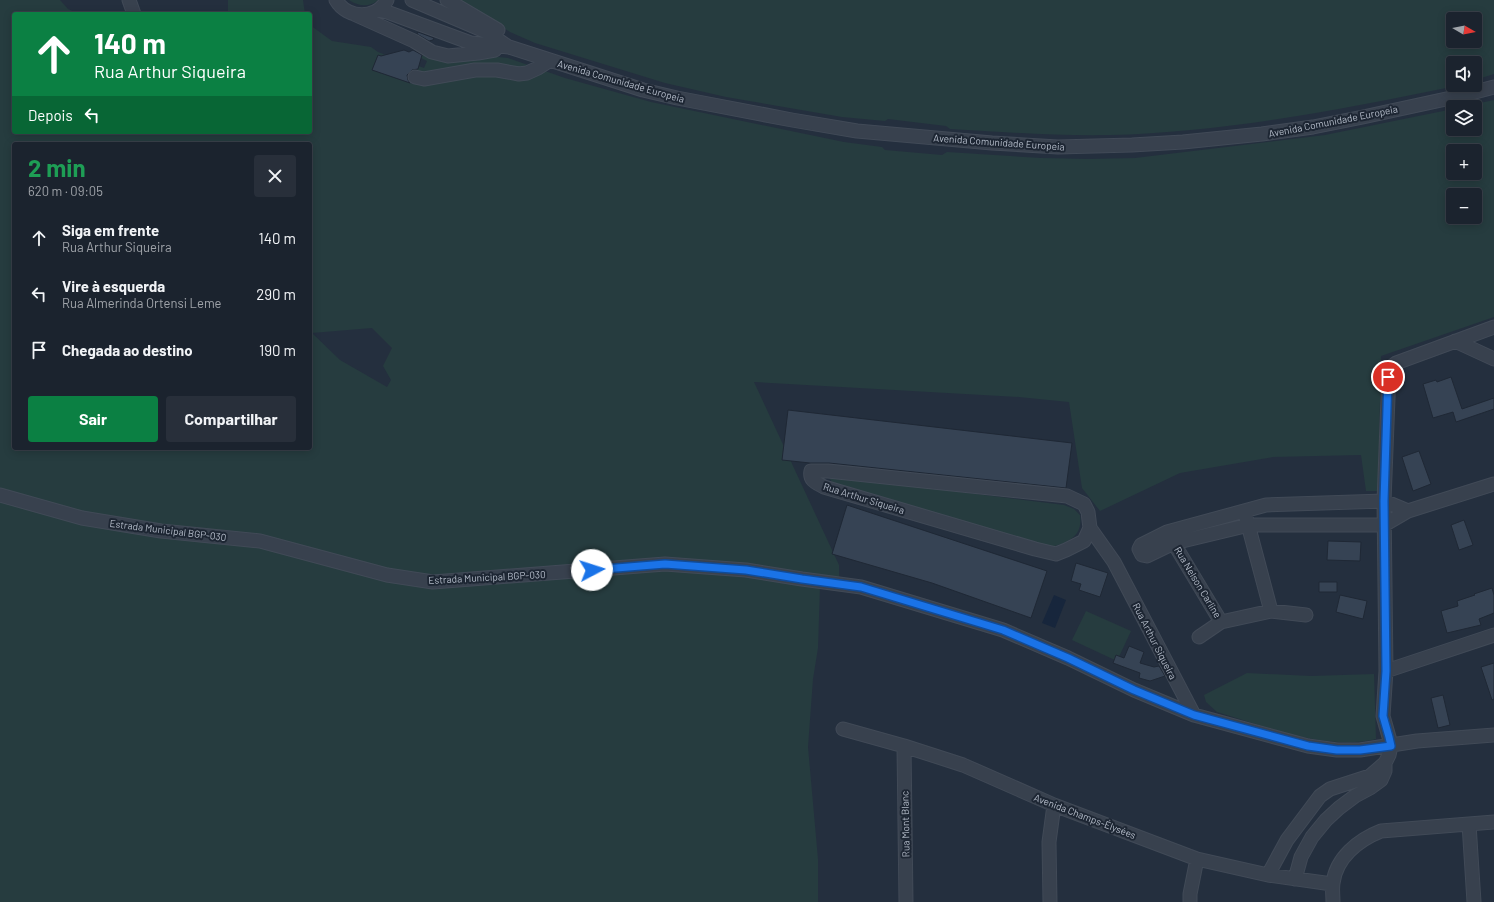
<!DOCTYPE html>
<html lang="pt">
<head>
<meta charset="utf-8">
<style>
	body { margin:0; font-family:Barlow,sans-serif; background:#282f3a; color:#f1f3f6; height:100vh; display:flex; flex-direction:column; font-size:15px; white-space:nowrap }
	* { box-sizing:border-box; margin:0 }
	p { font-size:13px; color:#a0a4aa }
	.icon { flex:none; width:22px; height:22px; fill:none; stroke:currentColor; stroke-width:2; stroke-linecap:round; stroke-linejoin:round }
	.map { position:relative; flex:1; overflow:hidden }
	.side { position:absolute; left:12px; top:142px; width:300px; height:308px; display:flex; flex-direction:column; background:#1b232e; border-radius:4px; box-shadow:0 2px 10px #0003,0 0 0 1px #39404a }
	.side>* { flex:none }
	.hud { position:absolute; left:12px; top:12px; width:300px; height:122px; border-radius:4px; box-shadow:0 2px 10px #0003,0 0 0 1px #39404a; background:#0b8043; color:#fff; overflow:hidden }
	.needle { width:26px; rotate:99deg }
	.controls { position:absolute; left:1446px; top:12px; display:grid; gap:8px }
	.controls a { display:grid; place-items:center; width:36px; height:36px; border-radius:4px; background:#1b232e; box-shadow:0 2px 10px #0003,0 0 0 1px #39404a; font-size:20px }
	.pin { position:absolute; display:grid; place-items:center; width:34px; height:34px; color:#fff; margin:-17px; border:2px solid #fff; border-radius:50%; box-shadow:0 1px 4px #0007 }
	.me { position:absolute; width:44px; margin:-22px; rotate:85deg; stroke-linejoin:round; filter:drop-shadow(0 0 3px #0008) }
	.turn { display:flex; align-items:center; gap:14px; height:84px; padding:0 16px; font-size:18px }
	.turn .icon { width:52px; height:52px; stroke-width:2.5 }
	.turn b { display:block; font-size:28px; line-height:34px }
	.then { display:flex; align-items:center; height:38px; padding:0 16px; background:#0003; gap:8px; font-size:15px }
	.round { display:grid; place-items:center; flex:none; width:42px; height:42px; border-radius:4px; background:#282f3a }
	.summary { display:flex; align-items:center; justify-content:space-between; height:68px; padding:0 16px }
	h1 { font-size:24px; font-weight:700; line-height:30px; color:#1e9e55 }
	.button { display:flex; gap:8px; margin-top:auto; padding:8px 16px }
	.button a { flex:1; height:46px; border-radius:4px; background:#0b8043; color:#fff; font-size:16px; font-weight:700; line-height:46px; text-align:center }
	.button a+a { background:#282f3a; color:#f1f3f6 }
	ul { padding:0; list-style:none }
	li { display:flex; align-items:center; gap:12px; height:56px; padding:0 16px }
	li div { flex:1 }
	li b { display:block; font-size:15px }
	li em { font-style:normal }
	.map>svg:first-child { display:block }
	.green { fill:#263c3f; fill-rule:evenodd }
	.water { fill:#17263c }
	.building { fill:#364354; stroke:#1f2835 }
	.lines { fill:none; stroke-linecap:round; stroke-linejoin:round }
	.minor-casing { stroke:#414a57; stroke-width:15 }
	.minor { stroke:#38414e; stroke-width:13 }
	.route-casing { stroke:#114b97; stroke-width:10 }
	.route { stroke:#1a73e8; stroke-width:7 }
	.labels { text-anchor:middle; stroke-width:4; stroke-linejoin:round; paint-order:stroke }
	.street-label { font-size:10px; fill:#b4bcc9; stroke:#1d2633 }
</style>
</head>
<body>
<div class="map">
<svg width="1494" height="902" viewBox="0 0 1494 902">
	<rect width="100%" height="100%" fill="#242f3e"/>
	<path class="green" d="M0 0H60L68 9 79 14H14V132H310V25L332 41 371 47 378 52 404 62 405 61 424 68 427 61 421 58 423 54 429 57H498L508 58 565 78 651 102 844 142 882 147 885 150 942 155 947 152 1041 158 1089 159 1135 158 1325 135 1453 109V129H1475V107H1461L1494 100V317L1381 356 1378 491H1366L1361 455 1273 457 1180 473 1100 511 1082 488 1069 402 1019 397 754 382 839 565V589L820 586 818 648 813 679 808 747 818 859V902H0ZM378 55 387 58 386 61 417 70 413 84 372 70ZM14 144H310V448H14ZM1453 151H1475V173H1453ZM1453 195H1475V217H1453ZM372 328 392 348 383 366 391 380 387 387 340 360 312 333Z
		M228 0H303L305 14H228Z
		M349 0H378C369 8 358 6 349 0Z
		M459 0H1494V74L1475 80V63H1453V85H1457L1451 87C1340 110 1223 132 1110 135 1056 136 1003 132 950 129L946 126 888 119 885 121 842 117 726 97 665 83 535 43 510 32ZM1453 19H1475V41H1453Z
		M834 476 1064 505 1074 509 1080 515C1083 536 1069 542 1051 547L832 482 830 479Z
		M1086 611 1131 631 1117 661 1072 640Z
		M1247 673 1311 676 1374 674 1376 739C1327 751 1264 726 1217 712L1206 702 1204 695Z"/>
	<path class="water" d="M1054 595 1066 600 1055 628 1042 623Z"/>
	<path class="building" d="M418 32 434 38 433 40 429 41 417 34Z
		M404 50 409 52 413 50 422 55 418 69 412 70 407 75 408 80 410 83 372 70 378 55 381 56Z
		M1451 377 1462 409 1494 398V409L1456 422 1453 412 1433 418 1423 384 1436 380 1437 382Z
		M788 410 1072 443 1066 488 829 463H810L782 460Z
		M1419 451 1431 484 1413 491 1402 457Z
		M847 505 1047 571 1031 618 932 583 832 554Z
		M1464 520 1473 545 1459 550 1451 525Z
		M1328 541 1361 542 1360 561 1327 560Z
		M1076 563 1108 573 1100 597 1079 590 1081 584 1071 581Z
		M1319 582H1337V592H1319Z
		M1492 588 1494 595V613L1479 619 1481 625 1447 633 1441 611 1458 606 1457 601 1475 595 1474 594Z
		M1340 595 1367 601 1363 619 1336 612Z
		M1129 646 1144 652 1140 663 1154 667 1159 666 1165 676 1150 681 1139 678 1140 673 1113 663 1116 655 1124 658Z
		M1494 663V699L1492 700 1481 667Z
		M1443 695 1450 725 1438 728 1431 698Z"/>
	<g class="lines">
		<defs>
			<path id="minor" d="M129 0 134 14
				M336 0C347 19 376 20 387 0
				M412 0 487 32 507 46
				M447 0 498 30
				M378 10 387 12 471 43 509 47 643 90 677 98 792 120 857 131 992 143 1058 147 1132 145 1183 142 1262 134 1313 127 1363 117 1460 96 1494 87
				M354 14 414 41 432 52 448 56 478 53 495 50
				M415 77 424 79 475 70H497L519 74 527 73 538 68 549 61
				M1455 341 1494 359
				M811 471H828L1067 496 1084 504 1088 512 1090 528 1084 541 1066 550 1056 554 1035 549 824 487C817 483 809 481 811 471Z
				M0 495 82 518 161 531 260 541 387 575 433 582 665 564 746 570 802 579 861 587 1003 630 1068 658 1134 690 1194 715 1308 746 1337 750H1360L1417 741 1494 735
				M1408 511 1384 501 1266 505 1167 532 1141 545 1139 549 1142 555 1147 556 1174 543 1249 525H1384L1408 511 1494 484
				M1246 517 1271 611
				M1090 528 1114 562 1194 715
				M1170 537 1221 622
				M1199 637 1221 622 1271 611 1306 615
				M1386 671 1494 635
				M843 729 904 746 963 765 1054 805 1197 859 1268 875 1332 884
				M904 746 906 902
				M1469 824 1474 902
				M1268 875 1287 840 1320 796 1330 789 1370 776 1385 763
				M1295 879 1301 857 1312 837 1326 820 1339 808 1355 796 1370 788 1381 780 1385 771V763L1389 755 1391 746 1389 737 1383 716 1386 671 1384 501 1389 372 1391 367 1396 363 1494 327
				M1050 902 1049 842 1054 805
				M1190 902V894L1197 859
				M1333 902C1333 896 1332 889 1333 883 1336 858 1358 840 1381 831L1494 822"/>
		</defs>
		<use href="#minor" class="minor-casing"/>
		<use href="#minor" class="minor"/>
	</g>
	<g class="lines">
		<defs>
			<path id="route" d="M592 570 665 564 746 570 802 579 861 587 1003 630 1068 658 1134 690 1194 715 1308 746 1337 750H1360L1391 746 1389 737 1383 716 1386 671 1384 501 1388 377"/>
		</defs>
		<use href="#route" class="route-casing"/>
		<use href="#route" class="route"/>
	</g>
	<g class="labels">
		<g class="street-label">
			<text transform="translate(621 81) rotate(16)" y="4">Avenida Comunidade Europeia</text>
			<text transform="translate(1333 121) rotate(-11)" y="4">Avenida Comunidade Europeia</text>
			<text transform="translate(999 142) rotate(4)" y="4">Avenida Comunidade Europeia</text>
			<text transform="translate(864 498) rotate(17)" y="4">Rua Arthur Siqueira</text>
			<text transform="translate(168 530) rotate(7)" y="4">Estrada Municipal BGP-030</text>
			<text transform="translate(487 577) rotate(-3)" y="4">Estrada Municipal BGP-030</text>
			<text transform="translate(1198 582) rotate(59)" y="4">Rua Nelson Carline</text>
			<text transform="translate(1155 641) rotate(63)" y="4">Rua Arthur Siqueira</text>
			<text transform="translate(1085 816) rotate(21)" y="4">Avenida Champs-Élysées</text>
			<text transform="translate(905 824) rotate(-91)" y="4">Rua Mont Blanc</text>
		</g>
	</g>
</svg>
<div class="controls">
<a><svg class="needle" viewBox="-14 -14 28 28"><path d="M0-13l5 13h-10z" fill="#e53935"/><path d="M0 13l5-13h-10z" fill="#a0a4aa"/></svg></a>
<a><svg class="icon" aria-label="sound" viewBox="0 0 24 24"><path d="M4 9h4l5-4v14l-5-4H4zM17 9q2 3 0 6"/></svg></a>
<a><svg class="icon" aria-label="layers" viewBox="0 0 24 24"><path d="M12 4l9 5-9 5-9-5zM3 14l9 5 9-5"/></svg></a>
<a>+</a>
<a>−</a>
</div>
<div class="pin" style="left:1388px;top:377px;background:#d93025"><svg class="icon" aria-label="arrive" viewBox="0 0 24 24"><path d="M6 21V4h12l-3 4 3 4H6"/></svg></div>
<svg class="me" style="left:592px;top:570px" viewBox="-20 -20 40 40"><circle r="19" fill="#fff"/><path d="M0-13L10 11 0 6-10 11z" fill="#1a73e8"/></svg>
<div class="hud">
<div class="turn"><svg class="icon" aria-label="ahead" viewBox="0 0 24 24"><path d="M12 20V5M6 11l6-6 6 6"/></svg><div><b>140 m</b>Rua Arthur Siqueira</div></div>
<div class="then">Depois<svg class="icon" aria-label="left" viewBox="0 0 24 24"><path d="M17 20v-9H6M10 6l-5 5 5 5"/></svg></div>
</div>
<section class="side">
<div class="summary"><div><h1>2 min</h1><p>620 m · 09:05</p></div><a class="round"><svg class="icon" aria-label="close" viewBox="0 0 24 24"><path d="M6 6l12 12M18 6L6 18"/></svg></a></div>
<ul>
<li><svg class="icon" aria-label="ahead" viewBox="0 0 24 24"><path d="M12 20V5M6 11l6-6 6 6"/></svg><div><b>Siga em frente</b><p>Rua Arthur Siqueira</p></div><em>140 m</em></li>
<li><svg class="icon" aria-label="left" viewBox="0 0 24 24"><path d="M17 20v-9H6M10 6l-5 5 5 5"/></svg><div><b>Vire à esquerda</b><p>Rua Almerinda Ortensi Leme</p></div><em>290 m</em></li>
<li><svg class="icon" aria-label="arrive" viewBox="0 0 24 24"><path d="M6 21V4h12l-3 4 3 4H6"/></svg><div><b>Chegada ao destino</b></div><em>190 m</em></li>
</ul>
<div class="button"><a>Sair</a><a>Compartilhar</a></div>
</section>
</div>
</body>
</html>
